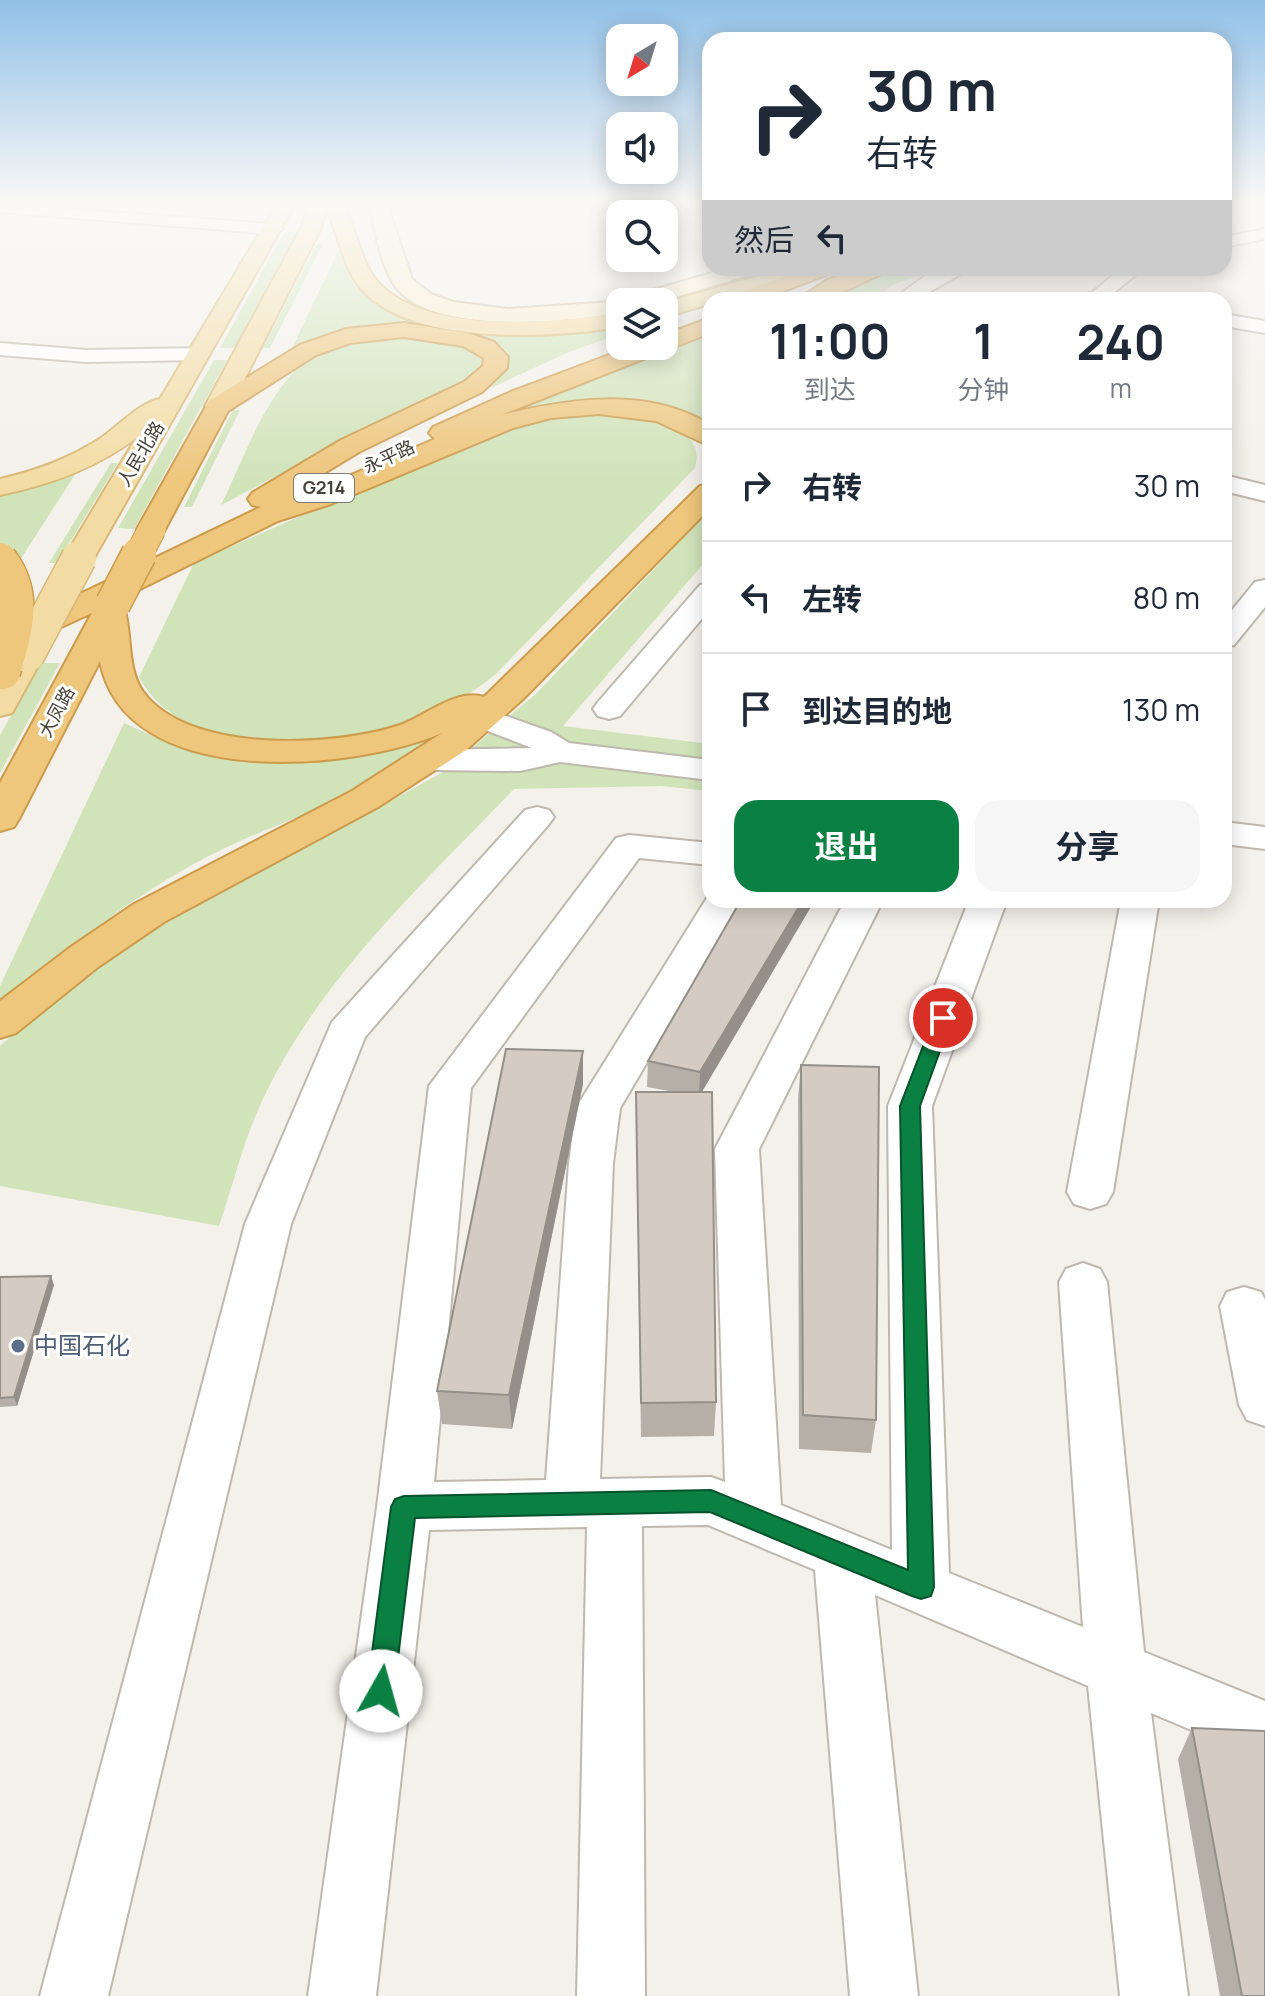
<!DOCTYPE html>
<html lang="zh">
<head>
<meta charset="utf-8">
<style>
	body { margin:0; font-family:Manrope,"Noto Sans SC",sans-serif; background:#f6f6f7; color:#1f2937; height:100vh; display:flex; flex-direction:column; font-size:30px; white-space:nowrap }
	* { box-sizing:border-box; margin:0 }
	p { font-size:26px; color:#747a83 }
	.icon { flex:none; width:44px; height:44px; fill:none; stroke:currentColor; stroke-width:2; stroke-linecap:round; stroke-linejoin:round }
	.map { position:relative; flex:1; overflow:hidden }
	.side { position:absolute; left:702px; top:292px; width:530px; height:616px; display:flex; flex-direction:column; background:#fff; border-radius:24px; box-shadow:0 4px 20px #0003 }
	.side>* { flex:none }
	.top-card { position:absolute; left:702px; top:32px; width:530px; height:244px; border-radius:24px; box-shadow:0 4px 20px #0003; background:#fff; color:#1f2937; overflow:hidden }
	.needle { width:52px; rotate:218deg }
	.buttons { position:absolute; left:606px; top:24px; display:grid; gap:16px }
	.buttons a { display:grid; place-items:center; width:72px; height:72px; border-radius:16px; background:#fff; box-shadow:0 4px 20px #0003; font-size:40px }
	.pin { position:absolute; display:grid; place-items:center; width:68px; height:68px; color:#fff; margin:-34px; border:4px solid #fff; border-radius:50%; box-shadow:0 2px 8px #0007 }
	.me { position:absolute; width:88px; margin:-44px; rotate:7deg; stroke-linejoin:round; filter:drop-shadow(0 0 6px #0008) }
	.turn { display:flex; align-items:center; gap:28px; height:168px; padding:0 32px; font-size:36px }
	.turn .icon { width:104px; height:104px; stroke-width:2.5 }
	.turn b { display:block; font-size:56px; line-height:68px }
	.then { display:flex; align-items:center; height:76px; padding:0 32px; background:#0003; gap:16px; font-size:30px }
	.eta { display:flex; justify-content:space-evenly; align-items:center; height:136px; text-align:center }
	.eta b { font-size:48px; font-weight:700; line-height:56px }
	.primary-button { display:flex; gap:16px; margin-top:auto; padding:16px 32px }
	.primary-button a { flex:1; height:92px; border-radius:24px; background:#0b8043; color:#fff; font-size:32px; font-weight:700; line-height:92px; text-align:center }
	.primary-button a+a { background:#f6f6f7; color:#1f2937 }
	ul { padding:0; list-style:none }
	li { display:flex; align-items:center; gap:24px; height:112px; padding:0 32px; border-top:2px solid #e0e1e3 }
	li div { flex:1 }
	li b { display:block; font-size:30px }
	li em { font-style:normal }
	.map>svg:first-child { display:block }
	.green { fill:#d0e3b9 }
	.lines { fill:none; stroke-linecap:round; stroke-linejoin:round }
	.street-casing { stroke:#beb8ae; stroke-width:4 }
	.secondary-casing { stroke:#cec1a0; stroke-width:4 }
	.primary-casing { stroke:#d7b876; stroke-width:4 }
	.highway-casing { stroke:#cc9b4c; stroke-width:4 }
	.street { fill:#fff; fill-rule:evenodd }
	.secondary { fill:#f9eed0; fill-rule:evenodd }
	.primary { fill:#f3dca4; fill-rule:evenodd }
	.highway { fill:#eec67c; fill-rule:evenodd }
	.primary-bridge-casing { stroke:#d7b876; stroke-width:37; stroke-linecap:butt }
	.highway-bridge-far1-casing { stroke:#cc9b4c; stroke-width:29; stroke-linecap:butt }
	.highway-bridge-casing { stroke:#cc9b4c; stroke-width:37; stroke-linecap:butt }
	.primary-bridge { stroke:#f3dca4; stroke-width:34 }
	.highway-bridge-far1 { stroke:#eec67c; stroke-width:27 }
	.highway-bridge { stroke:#eec67c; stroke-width:34 }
	.wall { fill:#b6afa7 }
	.shaded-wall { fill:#948f88 }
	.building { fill:#d4ccc2; stroke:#948f88; stroke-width:2 }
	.route { fill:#0b8043; stroke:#07532c; stroke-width:2 }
	.service-dot { fill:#5c6f8a; stroke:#fff; stroke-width:3 }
	.labels { text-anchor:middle; stroke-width:6; stroke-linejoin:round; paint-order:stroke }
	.far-street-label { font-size:18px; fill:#47423a; stroke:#fff }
	.shield { fill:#fff; stroke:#7e7b75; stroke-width:2 }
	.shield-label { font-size:18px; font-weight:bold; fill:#47423a }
	.near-service-label { font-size:24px; fill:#4e5e75; stroke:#fff; text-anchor:start }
</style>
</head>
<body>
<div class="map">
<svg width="1265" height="1996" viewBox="0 0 1265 1996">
	<rect width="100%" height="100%" fill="#f4f1eb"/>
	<path class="green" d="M284 232H297L236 348H220Z
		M344 239 351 275 367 296 396 311 433 323 620 326V334L569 352 493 387 490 386 505 369C493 358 478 339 463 333 420 314 334 334 292 348Z
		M317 244H323L270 348H263Z
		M892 268H934L893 285 871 300H821L856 281Z
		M710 331V425L694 417 568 402 499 414Z
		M393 335 467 347 481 356 483 364 466 383 324 451 221 505C246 455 274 366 331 346 350 339 373 339 393 335Z
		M214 360H227L134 529 118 528Z
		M233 410H240L192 507H184Z
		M579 411C613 414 711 414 695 468L496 674C462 702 423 721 381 733 368 737 352 737 339 739 271 746 175 745 139 677L194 563 503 427Z
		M111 463H118L57 563H49Z
		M76 473 20 560 0 546V493Z
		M710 510V556L563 726 710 744V791L661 786 514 789C419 888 314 983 258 1110 242 1147 232 1188 219 1226L0 1186V1046L73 981 226 879 385 804 443 772 537 693Z
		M41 663H60L0 773V735Z
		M124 723 157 738 195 750 357 754 423 740 428 745C374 792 303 813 238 842 151 881 75 942 0 1001V986Z"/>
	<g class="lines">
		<defs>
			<path id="street" d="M0 204 274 224 283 229 274 234 0 212Z
				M1253 204H1265V210Z
				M1265 229V239L1224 247V237Z
				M945 268H972L915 300H892L925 276Z
				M1122 268H1144L1105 300H1083Z
				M1224 314 1265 321V333L1224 326Z
				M0 343 87 350 199 348 210 354 199 360 87 362 0 355Z
				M1224 475 1265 485V501L1224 491Z
				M1265 580V607L1234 645 1224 648V620L1255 582Z
				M710 583V609L620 716 609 719 598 716 593 709 598 702 700 585Z
				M483 708 551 732 569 743 710 760V780L560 762 520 771 429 770 417 767 412 760 417 753 429 750 532 748 472 725 467 718 472 711Z
				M537 807 549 810 554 817 549 824 365 1037 291 1224 108 1996H40L245 1224 332 1022 525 810Z
				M1224 822 1265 827V849L1224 844Z
				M629 835 710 843V865L639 858 471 1088 434 1482 546 1480 569 1163 576 1108 710 893V900H743L620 1108 613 1163 600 1479 711 1477 725 1482 715 1149 845 900H883L759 1149 781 1505 892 1550 888 1106 969 900H1007L932 1106 949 1573 1083 1627 1059 1282 1066 1269 1083 1263 1100 1269 1107 1282 1144 1652 1265 1701V1761L1151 1713 1188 1996H1120L1088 1686 875 1595 918 1996H850L815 1570 708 1525 642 1526 645 1996H577L587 1527 429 1530 376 1996H308L377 1507 429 1086 616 838Z
				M1121 900H1159L1113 1192 1106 1204 1090 1209 1074 1204 1067 1192Z
				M1244 1287 1261 1292 1265 1300V1426L1247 1420 1239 1405 1220 1306 1227 1292Z"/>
			<path id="secondary" d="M369 204H387L412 279 431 294 453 302 508 309 627 301 629 297 729 268H761L758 272 660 302H620V313C567 322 430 336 395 286 380 264 375 229 369 204Z"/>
			<path id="primary" d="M277 204H295L94 558 90 564 79 567 68 564 64 558 136 438C95 469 49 485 0 495V479C35 471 68 459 98 440 117 428 138 403 160 399Z
				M309 204H343C356 227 360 262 378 282 427 336 555 323 620 313V327C552 338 416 346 364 292 343 270 339 235 326 208L321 228 231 406 227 411H209L205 406 301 228Z
				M787 268H820L817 272 723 300H710V304L664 317V303Z
				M27 645 39 648 44 655 12 713 0 716V674L15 648Z"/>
			<path id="highway" d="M807 268H837L834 272 760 300H729L732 295Z
				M860 268H889L886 272 825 300H798L827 280Z
				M710 318V333L501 415C567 399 648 386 710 425V446L656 421 599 414 551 418 513 428 331 504 278 521 122 598 128 605 125 611C132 636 127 671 144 693 190 754 336 747 400 725 425 716 457 688 484 697L700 486 710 484V508L523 699 466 750 378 807 164 922 98 967 16 1033 0 1038V1001L68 949 134 904 352 791 442 733C351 772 124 791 100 661L19 819 14 827 0 831V783L92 613 17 647 5 644 1 637 5 630 261 507 252 505 248 499 252 493 341 440 464 382 483 366 484 358 463 346 404 337 350 343 316 355 228 411 162 535 152 538 142 535 137 529 209 401 300 345 346 329 404 323 468 333 494 342 508 357 507 368 482 392 359 452 293 492 309 493 435 439 429 433 433 427 513 391 633 346H664V335Z"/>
		</defs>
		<use href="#street" class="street-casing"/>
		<use href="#secondary" class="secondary-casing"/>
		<use href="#primary" class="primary-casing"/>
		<use href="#highway" class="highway-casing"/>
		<use href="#street" class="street"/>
		<use href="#secondary" class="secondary"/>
		<use href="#primary" class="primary"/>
		<use href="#highway" class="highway"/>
		<defs>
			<path id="primary-bridge" d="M27 655 79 558"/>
			<path id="highway-bridge-far1" d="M138 556 152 529"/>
			<path id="highway-bridge" d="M0 560C28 596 14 632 3 672
				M113 604 139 554"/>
		</defs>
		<use href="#primary-bridge" class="primary-bridge-casing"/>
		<use href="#highway-bridge-far1" class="highway-bridge-far1-casing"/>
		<use href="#highway-bridge" class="highway-bridge-casing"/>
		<use href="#primary-bridge" class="primary-bridge"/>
		<use href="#highway-bridge-far1" class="highway-bridge-far1"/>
		<use href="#highway-bridge" class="highway-bridge"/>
	</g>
	<path class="wall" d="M741 900 702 1092 716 1402 714 1436 641 1437 636 1092H675L647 1087 648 1061Z
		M801 1065 876 1420 871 1453 799 1449 798 1098Z
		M583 1084 512 1429 442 1424 437 1391Z
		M0 1277 54 1285 17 1406 0 1407Z
		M1192 1728 1265 1996H1220L1178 1759Z"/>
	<path class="shaded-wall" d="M803 900H815L699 1097 700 1072Z
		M583 1051V1084L512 1429 509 1395Z
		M51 1276 54 1285 17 1406 14 1397Z"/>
	<path class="building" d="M741 900H803L700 1072 648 1061Z
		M506 1049 583 1051 509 1395 437 1391Z
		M801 1065 879 1067 876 1420 803 1415Z
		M636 1092H712L716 1402 641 1403Z
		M51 1276 14 1397 0 1398V1277Z
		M1192 1728 1265 1731V1996H1242Z"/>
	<linearGradient id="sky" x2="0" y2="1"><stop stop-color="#91c0e8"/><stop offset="0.42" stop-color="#faf9f6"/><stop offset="1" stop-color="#faf9f6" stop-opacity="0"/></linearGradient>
	<rect width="1265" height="483" fill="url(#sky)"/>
	<path class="route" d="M943 1012 952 1018 920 1106 934 1587 931 1596 921 1599 912 1596 710 1512 415 1518 394 1691 390 1700 381 1704 371 1700 367 1691 391 1507 395 1499 404 1496 711 1490 908 1570 900 1106 934 1018Z"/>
	<circle class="service-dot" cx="18" cy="1346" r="8"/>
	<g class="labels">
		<g class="far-street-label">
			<text transform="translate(141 454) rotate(-59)" y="6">人民北路</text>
			<text transform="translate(389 457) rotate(-25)" y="6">永平路</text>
			<text transform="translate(57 712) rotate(-62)" y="6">大凤路</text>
		</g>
		<rect class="shield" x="294" y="474" width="60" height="28" rx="6"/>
		<g class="shield-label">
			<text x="324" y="494">G214</text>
		</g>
		<g class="near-service-label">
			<text x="34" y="1354">中国石化</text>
		</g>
	</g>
</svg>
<div class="buttons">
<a><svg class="needle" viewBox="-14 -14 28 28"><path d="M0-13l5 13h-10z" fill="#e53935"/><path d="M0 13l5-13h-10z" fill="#747a83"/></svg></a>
<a><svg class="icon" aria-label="sound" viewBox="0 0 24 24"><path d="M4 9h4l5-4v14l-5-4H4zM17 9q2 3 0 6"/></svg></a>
<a><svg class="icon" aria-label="search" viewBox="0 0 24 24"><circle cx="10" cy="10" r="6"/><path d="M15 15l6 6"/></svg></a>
<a><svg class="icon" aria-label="layers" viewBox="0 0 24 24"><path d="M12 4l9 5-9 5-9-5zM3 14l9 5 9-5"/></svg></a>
</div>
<div class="pin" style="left:943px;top:1018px;background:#d93025"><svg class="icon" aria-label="arrive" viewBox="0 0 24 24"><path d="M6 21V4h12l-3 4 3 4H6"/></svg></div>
<svg class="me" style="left:381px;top:1691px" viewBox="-20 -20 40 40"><circle r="19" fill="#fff"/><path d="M0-13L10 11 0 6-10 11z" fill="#0b8043"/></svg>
<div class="top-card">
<div class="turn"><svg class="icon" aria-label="right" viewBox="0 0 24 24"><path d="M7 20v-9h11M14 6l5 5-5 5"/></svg><div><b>30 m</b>右转</div></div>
<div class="then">然后<svg class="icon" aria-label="left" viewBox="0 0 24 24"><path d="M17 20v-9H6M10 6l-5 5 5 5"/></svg></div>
</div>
<section class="side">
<div class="eta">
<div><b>11:00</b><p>到达</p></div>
<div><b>1</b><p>分钟</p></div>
<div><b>240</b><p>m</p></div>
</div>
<ul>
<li><svg class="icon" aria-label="right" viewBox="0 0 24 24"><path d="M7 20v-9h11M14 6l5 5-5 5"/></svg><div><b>右转</b></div><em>30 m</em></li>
<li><svg class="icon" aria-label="left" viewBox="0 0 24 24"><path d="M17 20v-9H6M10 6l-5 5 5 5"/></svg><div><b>左转</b></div><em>80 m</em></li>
<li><svg class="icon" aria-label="arrive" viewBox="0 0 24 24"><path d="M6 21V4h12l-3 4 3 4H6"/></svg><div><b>到达目的地</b></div><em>130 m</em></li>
</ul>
<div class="primary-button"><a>退出</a><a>分享</a></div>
</section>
</div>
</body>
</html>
